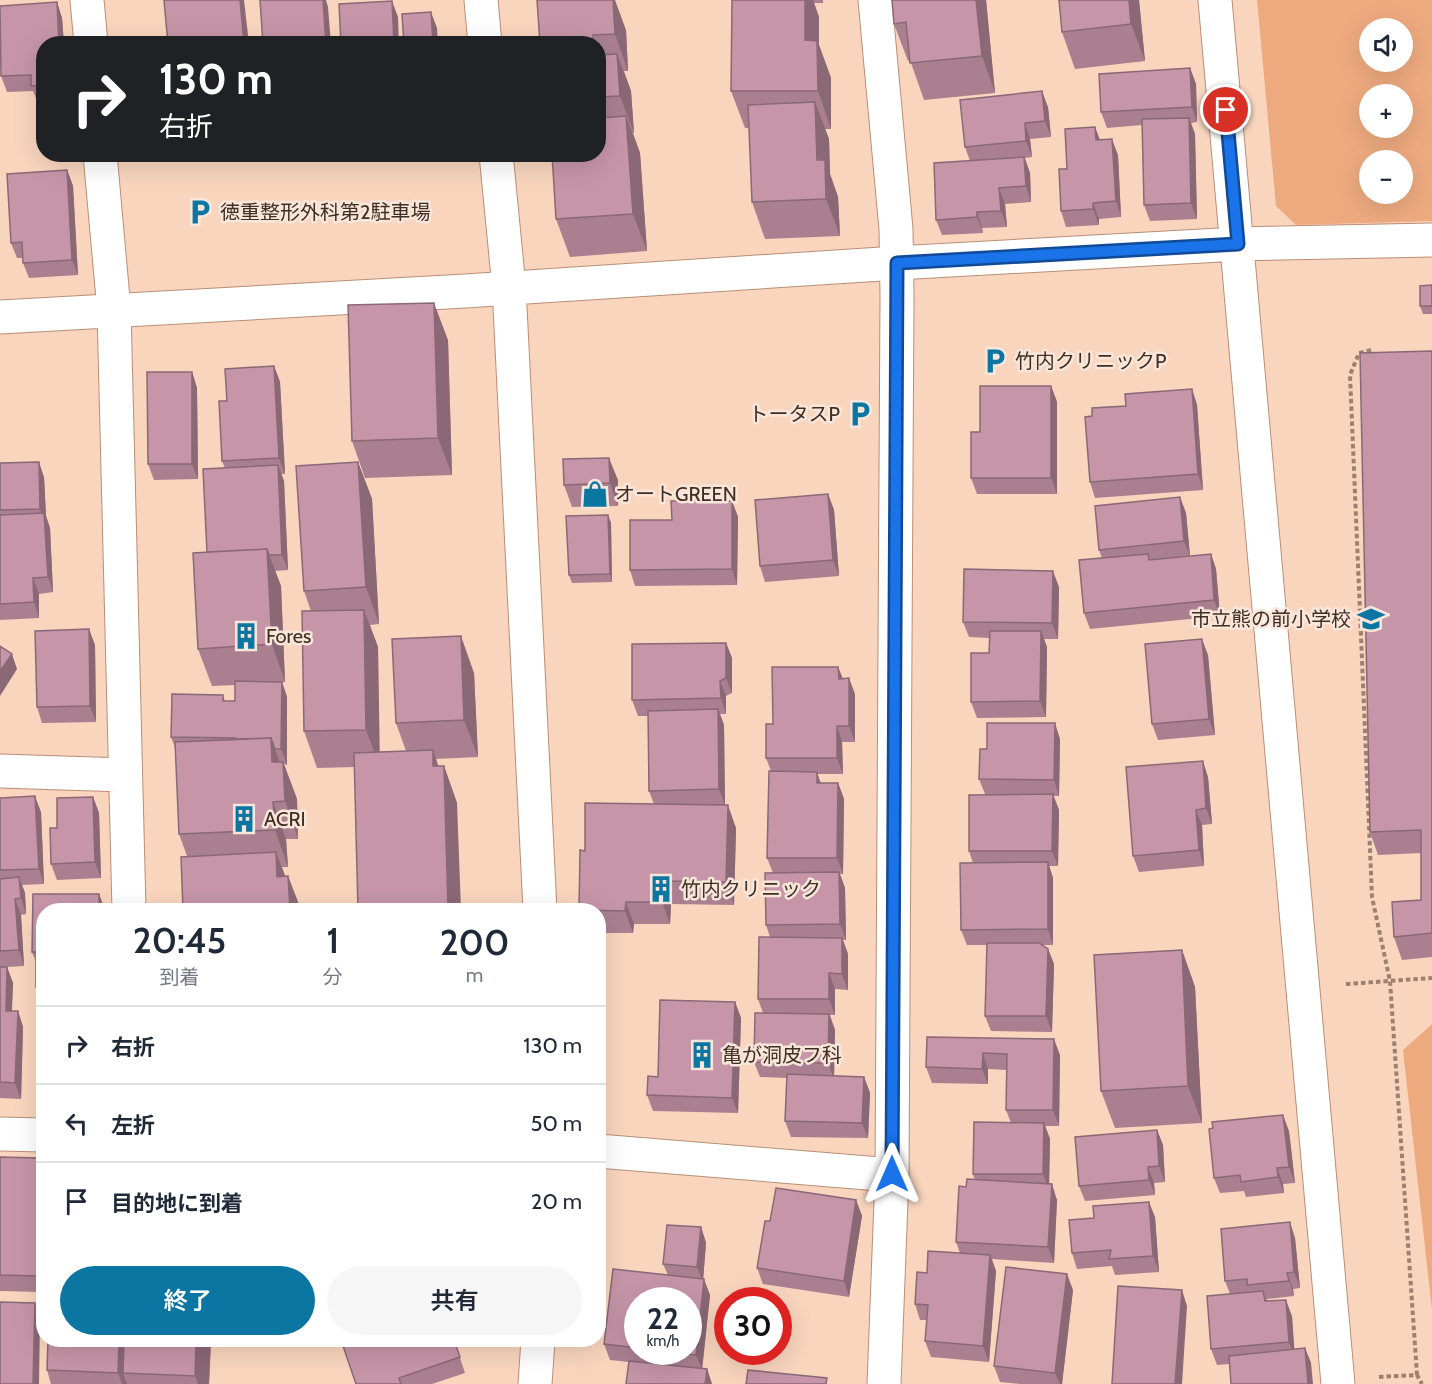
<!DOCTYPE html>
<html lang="ja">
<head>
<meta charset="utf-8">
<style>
	body { margin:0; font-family:Cabin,"Noto Sans JP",sans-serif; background:#f6f6f7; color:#1f2937; height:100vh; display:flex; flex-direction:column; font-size:22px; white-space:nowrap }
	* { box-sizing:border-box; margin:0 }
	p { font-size:20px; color:#747a83 }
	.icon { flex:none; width:33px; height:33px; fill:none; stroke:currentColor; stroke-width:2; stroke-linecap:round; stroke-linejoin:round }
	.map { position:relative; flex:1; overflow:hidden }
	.sheet { position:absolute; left:36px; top:903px; width:570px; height:444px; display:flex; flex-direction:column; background:#fff; border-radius:24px; box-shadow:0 6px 24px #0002 }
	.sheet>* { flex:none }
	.guide { position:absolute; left:36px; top:36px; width:570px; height:126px; border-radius:24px; box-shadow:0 6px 24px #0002; background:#202124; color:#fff; overflow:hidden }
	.fabs { position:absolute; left:1359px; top:18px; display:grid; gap:12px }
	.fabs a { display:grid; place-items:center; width:54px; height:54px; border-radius:50%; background:#fff; box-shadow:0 6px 24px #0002; font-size:30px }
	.speed { position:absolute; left:624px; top:1287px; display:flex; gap:12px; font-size:30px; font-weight:700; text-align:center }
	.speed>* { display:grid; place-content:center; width:78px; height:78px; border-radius:50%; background:#fff; box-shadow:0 6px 24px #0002; line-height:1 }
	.speed small { font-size:15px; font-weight:400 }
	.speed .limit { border:9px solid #d22; background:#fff; color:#111 }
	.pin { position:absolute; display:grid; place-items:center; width:51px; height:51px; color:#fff; margin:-26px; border:3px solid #fff; border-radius:50%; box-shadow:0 2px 6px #0007 }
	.me { position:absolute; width:66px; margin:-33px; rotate:0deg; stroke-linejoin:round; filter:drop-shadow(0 0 4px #0008) }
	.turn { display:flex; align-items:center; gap:21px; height:126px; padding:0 24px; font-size:27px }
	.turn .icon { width:78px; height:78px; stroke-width:2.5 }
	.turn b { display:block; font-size:42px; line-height:51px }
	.eta { display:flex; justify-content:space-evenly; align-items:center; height:102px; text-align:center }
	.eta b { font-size:36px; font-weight:600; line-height:42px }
	.action { display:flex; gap:12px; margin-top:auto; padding:12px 24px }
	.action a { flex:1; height:69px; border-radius:36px; background:#0a76a1; color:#fff; font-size:24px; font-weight:600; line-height:69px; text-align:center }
	.action a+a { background:#f6f6f7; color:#1f2937 }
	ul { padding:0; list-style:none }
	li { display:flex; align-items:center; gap:18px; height:78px; padding:0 24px; border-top:2px solid #e0e1e3 }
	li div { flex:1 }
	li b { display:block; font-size:22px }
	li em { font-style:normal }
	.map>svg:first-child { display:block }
	.green { fill:#eeaa7f; fill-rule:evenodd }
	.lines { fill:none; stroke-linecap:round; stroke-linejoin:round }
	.minor-casing { stroke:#b98f75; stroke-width:35 }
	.path { stroke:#9c8170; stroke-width:4; stroke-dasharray:4.5 3; stroke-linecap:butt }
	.minor { stroke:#fff; stroke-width:33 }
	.wall { fill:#aa8090; fill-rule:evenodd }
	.shaded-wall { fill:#8b6876 }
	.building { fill:#c695a8; stroke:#8b6876; stroke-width:1.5 }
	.route-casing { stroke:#114b97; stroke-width:15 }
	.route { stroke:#1a73e8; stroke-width:10 }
	.labels { text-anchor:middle; stroke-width:5; stroke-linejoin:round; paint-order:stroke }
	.poi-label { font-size:20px; fill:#402e23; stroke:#f9e6db; text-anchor:start }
</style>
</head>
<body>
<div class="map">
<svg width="1432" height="1384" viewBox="0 0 1432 1384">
	<rect width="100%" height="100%" fill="#f9d5be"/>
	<path class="green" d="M1257 0H1432V221L1296 225 1276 206ZM1370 28H1402V62H1370ZM1370 94H1402V128H1370ZM1370 160H1402V194H1370Z
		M1432 1024V1310L1403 1050Z"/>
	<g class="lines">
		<defs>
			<path id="minor" d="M87 0 91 44
				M481 0 485 44
				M875 0 896 229 897 296 892 1175 884 1384
				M1215 0 1338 1384
				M100 154 114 310 129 910
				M496 154 509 287 540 910
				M0 317 465 291 897 263 1238 244 1432 240
				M0 771 125 775
				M0 1134 44 1135
				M598 1151 892 1175
				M535 1384 538 1340"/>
		</defs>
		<use href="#minor" class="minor-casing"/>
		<path class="path" d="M1371 350 1359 353 1350 375 1372 897 1390 981 1417 1375
			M1346 984 1432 978
			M1379 1377 1417 1375 1422 1384"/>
		<use href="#minor" class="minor"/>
	</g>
	<path class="wall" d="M732 0H823V3H814L819 17V45L831 78V129H825L829 139 830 174 838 197 840 236 765 239 752 202 749 128H745L731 91Z
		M986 0 995 93 924 100 910 60 908 61 894 24Z
		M1139 0 1145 61 1075 69 1062 32Z
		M57 2 62 18 64 44H44V101H37L33 91 7 92 1 76Z
		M626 30 628 71H624L631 91 634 133H633L640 153 647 251 570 257 556 219 598 154V44H540Z
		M1190 68 1196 84 1197 122 1191 123 1195 134 1197 219 1150 221 1144 205 1142 125 1107 128 1101 112Z
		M1048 107 1051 137 1030 139 1032 157 1025 158 1030 173 1031 202 1005 204 1007 227 982 228 983 233 942 235 936 220 970 161 965 147Z
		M1095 127 1100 140 1118 155 1121 217 1099 219V225L1066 227 1061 211 1067 169Z
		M67 170 73 186 78 275 29 278 23 263V258H17L11 243Z
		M1432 285V314H1423L1420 306Z
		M448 340 452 475 365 478 352 441Z
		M1432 351V957L1402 960 1394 937 1421 900V853L1378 855 1370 832Z
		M274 366 280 382 285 474H281L284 481 288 570 275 571 281 586 285 682H282L287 697V765L284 764 297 799 298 839H286L288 867H282L285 876H288L301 910H183L187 856 179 834 176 750 171 737 223 695 225 701H235V685L212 686 198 649 207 552 225 468 222 461 227 401Z
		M192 372 197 388 198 479 154 480 148 464Z
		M1051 386 1057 402V494H977L971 478 980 432Z
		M1192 389 1197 405 1203 490 1095 498 1090 482 1092 416 1126 406Z
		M358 462 372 499 379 624 370 625 378 647 379 752 406 751 396 723 474 673 478 757 436 759 438 766H444L457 803 354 767 317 768 304 731 311 611 304 591Z
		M0 463 44 477 46 516 50 528 53 592 39 594V618L0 620Z
		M618 480V506L572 507 564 485Z
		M828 494 834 510 839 576 765 582 760 566Z
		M1180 497 1186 513 1190 556 1211 554 1216 569 1220 616 1090 629 1084 613 1102 558 1099 550Z
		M732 501 738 517 737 585 635 586 630 570 672 520Z
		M608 515 611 523 612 582 572 583 569 575Z
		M1059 587 1058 639H1044L1047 647 1046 717 977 718 971 702 989 653 990 638 969 637 963 622Z
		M726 643 732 658V693L726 696V714H720L724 725 725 805 736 828 734 905 671 904 670 924H634L633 933H598V910H579L585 851 654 804 649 791 648 716H638L632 700Z
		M95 645 96 722 42 723 37 707Z
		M1208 655 1215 735 1158 740 1152 724Z
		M838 667 843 679 855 694V742H842L843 774H817L821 783H838L844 799 843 874H840L845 888 846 940H843L848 954V990L835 989V1015H830L835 1030 834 1076 864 1077 870 1093 868 1138 791 1137 785 1121 787 1078 760 1077 754 1062 763 1013 758 999 770 937 766 925 773 873 767 858 771 771 766 758 773 724Z
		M1060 739 1059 796H1053L1059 810 1058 866H1049L1053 878V945H1042L1048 949 1054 964 1052 1032 991 1031 985 1016 987 945H967L961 930 973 863 969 851 985 794 979 779 987 749Z
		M1208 777 1212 824 1202 825 1204 866 1139 872 1133 856Z
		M93 797 99 813 101 878 57 880 51 864 57 828Z
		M0 798 41 812 44 884 22 885 25 893 26 914 21 915 24 966 7 967 13 983 12 1011H18L23 1027 21 1099 0 1098Z
		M33 894H99L105 910H44V1003H42L36 987V961L32 952Z
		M1182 950 1195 987 1202 1123 1115 1128 1101 1091Z
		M735 1002 741 1018 738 1113 653 1111 647 1095 658 1077Z
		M927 1037 1060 1055 1059 1126H1045L1050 1139 1049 1184 1057 1200 1054 1263 992 1259 996 1271 989 1362 931 1357 925 1341 927 1320H920L915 1304 927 1273 960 1253 956 1242 966 1187 975 1180 973 1174 1011 1123 1006 1110 1007 1070 988 1069V1084L932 1083 926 1067Z
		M1157 1130 1163 1145 1165 1182 1154 1183 1155 1195 1085 1201 1079 1186Z
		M1289 1131 1295 1183 1283 1184 1284 1193 1246 1197 1244 1191 1220 1193 1214 1178Z
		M0 1157 43 1292 0 1291Z
		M856 1200 862 1216 849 1297 763 1284 757 1268 770 1221Z
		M1155 1217 1159 1272 1115 1275 1112 1266 1077 1269 1072 1253Z
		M667 1225 701 1227 706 1243 703 1279 710 1295 702 1369H707L712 1384H626L629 1362 610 1360 604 1344 613 1269 668 1275 663 1264ZM638 1300H688V1352H638Z
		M1295 1238 1300 1288 1293 1289 1294 1296 1267 1299V1301L1292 1316 1294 1349 1305 1348 1311 1363 1229 1364 1217 1365 1211 1349 1230 1294 1225 1281Z
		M1073 1290 1062 1384H1020L1000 1382 994 1366Z
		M48 1340H211L209 1384H51L47 1370Z
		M454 1340 465 1373 432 1384H356Z"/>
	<path class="shaded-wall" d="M240 0H244L249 44H244Z
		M323 0H326L328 7 331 44H326Z
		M613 0H615L626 30 628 71 615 34Z
		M805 0H813L819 17V45L831 78V129L818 91 805 40Z
		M976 0H986L995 93 982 56Z
		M1129 0H1139L1145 61 1131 24Z
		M392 1 398 17 399 44H394Z
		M57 2 62 18 64 44H59Z
		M431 12 437 28 438 44H433Z
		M617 54 631 91 634 133 620 96Z
		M1190 68 1196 84 1197 122 1192 107Z
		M1042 91 1048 107 1051 137 1045 121Z
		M815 102 829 139 830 174 838 197 840 236 826 199 817 160Z
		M626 116 640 153 647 251 633 214Z
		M1189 118 1195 134 1197 219 1191 203Z
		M1025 123 1030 139 1032 157 1026 141Z
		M1095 127 1101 143 1096 140Z
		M1112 139 1118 155 1121 217 1116 201Z
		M1024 157 1030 173 1031 202 1026 186Z
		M67 170 73 186 78 275 72 260Z
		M999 188 1005 204 1007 227 1001 211Z
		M1093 203 1099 219V225L1093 209Z
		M977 212 982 228 983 233 977 217Z
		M434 303 448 340 452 475 438 438Z
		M274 366 280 382 285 474 279 458Z
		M192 372 197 388 198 479 192 464Z
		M1051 386 1057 402V494L1051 478Z
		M1192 389 1197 405 1203 490 1198 474Z
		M609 458 618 480V506L610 483Z
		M39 462 44 477 46 516 50 528 53 592 48 577 45 521 40 509Z
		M358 462 372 499 379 624 366 587Z
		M278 465 284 481 288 570 282 555Z
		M828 494 834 510 839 576 833 560Z
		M1180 497 1186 513 1190 556 1184 541Z
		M732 501 738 517 737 585 732 569Z
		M608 515 611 523 612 582 610 574Z
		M267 549 281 586 285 682 272 644Z
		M1211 554 1216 569 1220 616 1214 600Z
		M1053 571 1059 587 1058 639 1052 623Z
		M33 578 39 594V618L34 602Z
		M364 610 378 647 380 767 366 730Z
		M89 629 95 645 96 722 90 706Z
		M1041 631 1047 647 1046 717 1040 701Z
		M461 636 474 673 478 757 464 720Z
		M1202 639 1208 655 1215 735 1209 719Z
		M726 643 732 658V693L726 678Z
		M12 654 17 669 0 696V671Z
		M838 667 844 682 839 679Z
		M849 678 855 694V742L849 726Z
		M720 681 726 696V714L721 698Z
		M282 682 287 697V765L281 749Z
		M718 709 724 725 725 805 719 789Z
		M1055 723 1060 739 1059 796 1054 780Z
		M837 726 842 742 843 774 837 758Z
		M271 738 283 772V762L297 799 298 839 272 762Z
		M433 750 444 783V766L457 803 461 910H448L433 766Z
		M1203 761 1208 777 1212 824 1206 808Z
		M817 772 822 788 817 783Z
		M838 783 844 799 843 874 837 858Z
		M1053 794 1059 810 1058 866 1052 851Z
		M35 796 41 812 44 884 39 869Z
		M93 797 99 813 101 878 95 862Z
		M273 802 286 839 288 867 275 830Z
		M728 805 736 828 734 905 726 882Z
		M1196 810 1202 825 1204 866 1199 850Z
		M276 852 289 886 288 876 301 910H290L277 877Z
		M1048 862 1053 878V945L1048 929Z
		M839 872 845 888 846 940 840 924Z
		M19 877 25 893 26 914 21 898Z
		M662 881 671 904 670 924 662 902Z
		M99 894 105 910H99Z
		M15 899 21 915 24 966 19 950Z
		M626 902 634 924 633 933 625 911Z
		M842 938 848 954V990L842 974Z
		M1048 949 1054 964 1052 1032 1046 1016Z
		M1182 950 1195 987 1202 1123 1188 1086Z
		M7 967 13 983 11 1027 6 1011Z
		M829 973 835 989V1015L829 999Z
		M735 1002 741 1018 738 1113 732 1098Z
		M18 1011 23 1027 21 1099 15 1083Z
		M829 1014 835 1030 834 1079 828 1063Z
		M1054 1039 1060 1055 1059 1126 1053 1110Z
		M983 1053 988 1069V1084L982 1069Z
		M864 1077 870 1093 868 1138 862 1123Z
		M1283 1115 1289 1131 1295 1183 1289 1167Z
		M1044 1123 1050 1139 1049 1190 1043 1174Z
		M1157 1130 1163 1145 1165 1182 1159 1166Z
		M40 1158 44 1168 43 1292 37 1276Z
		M1148 1167 1154 1183 1155 1195 1149 1180Z
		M1277 1168 1283 1184 1284 1193 1278 1177Z
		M1052 1184 1057 1200 1054 1263 1048 1247Z
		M856 1200 862 1216 849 1297 844 1281Z
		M1149 1202 1155 1217 1159 1272 1153 1256Z
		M1290 1222 1295 1238 1300 1288 1294 1272Z
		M701 1227 706 1243 703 1282 697 1267Z
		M990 1255 996 1271 989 1362 983 1346Z
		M1287 1273 1293 1289 1294 1296 1289 1281Z
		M1067 1274 1073 1290 1062 1384H1060L1055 1373Z
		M704 1279 710 1295 702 1370 696 1355Z
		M1182 1290 1187 1306 1182 1384H1175Z
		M1286 1300 1292 1316 1295 1358 1289 1342Z
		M35 1303 40 1319 39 1384H33Z
		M119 1340H134L123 1373 127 1384H122L118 1373Z
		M196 1340H211L209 1384H198L195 1376Z
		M1305 1348 1311 1363 1313 1384H1308Z
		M707 1369 712 1384H705Z"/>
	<path class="building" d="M164 0H240L244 44H168Z
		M260 0H323L326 44H263Z
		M537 0H613L615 34 593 35V44H540Z
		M732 0H805V40L817 41 818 91H731Z
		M892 0H976L982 56 910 63 906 22 894 24Z
		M1059 0H1129L1131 24 1062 32Z
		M392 1 394 44H341L339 4Z
		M57 2 59 44H44V85L31 86V75L1 76 0 6Z
		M431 12 433 44H404L402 14Z
		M617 54 620 96 598 97V55Z
		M1190 68 1192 107 1101 112 1099 74Z
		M1042 91 1045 121 1025 123 1026 141 965 147 960 100Z
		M815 102 817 160H825L826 199 752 202 748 105Z
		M626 116 633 214 556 219 552 154H598V118Z
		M1189 118 1191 203 1144 205 1142 119Z
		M1095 127 1096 140 1112 139 1116 201 1093 203V209L1061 211 1059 169H1067L1065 129Z
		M1024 157 1026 186 999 188 1001 211 977 212V217L936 220 934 163Z
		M67 170 72 260 23 263 22 242 11 243 7 174Z
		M1432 285V306H1420V286Z
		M434 303 438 438 352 441 348 305Z
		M1432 351V933L1394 937 1392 902 1421 900V830L1370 832 1360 353Z
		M274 366 279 458 222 461 219 401H227L225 369Z
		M147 372H192V464H148Z
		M980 386H1051V478H971V432H980Z
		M1192 389 1198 474 1090 482 1085 417 1092 416V408L1126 406 1125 394Z
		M609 458 610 483 564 485 563 459Z
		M39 462 40 509 0 510V463Z
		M358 462 366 587 304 591 296 466Z
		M278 465 282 555H269L267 549 207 552 203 469Z
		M828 494 833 560 760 566 755 500Z
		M1180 497 1184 541 1099 550 1095 506Z
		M671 501H732V569L630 570V520H672Z
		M44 513 48 577 33 578 34 602 0 604V515Z
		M608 515 610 574 569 575 566 516Z
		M267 549 272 644 198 649 193 553Z
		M1148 554 1149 560 1211 554 1214 600 1084 613 1079 560Z
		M964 569 1053 571 1052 623 963 622Z
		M364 610 366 730 304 731 302 611Z
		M89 629 90 706 37 707 35 631Z
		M990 631H1041L1040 701 971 702V653H989Z
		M461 636 464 720 396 723 392 639Z
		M1202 639 1209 719 1152 724 1145 644Z
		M726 643V678L720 681 721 698 632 700V644Z
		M0 646 12 654 0 671Z
		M772 667H838L839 679 849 678V726H837V758H766V724H773Z
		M235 681 282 682 281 749H275L271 738 236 739V738L171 737 172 694 223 695V701H235Z
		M718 709 719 789 649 791 648 711Z
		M987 723H1055L1054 780 979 779 980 749H987Z
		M271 738 272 762H283L285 801 273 802 275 830 179 834 175 742Z
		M433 750V766H444L448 910H358L354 753Z
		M1203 761 1206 808 1196 810 1199 850 1133 856 1126 767Z
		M769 771 817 772V783H838L837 858H767Z
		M1053 794 1052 851H969V795Z
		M35 796 39 869 0 870V798Z
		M93 797 95 862 51 864 50 828H57V798Z
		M585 803 728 805 726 882 662 881V902H626L625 911 579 910 580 850 585 851Z
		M276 852 277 877 288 876 290 910H183L181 857Z
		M1048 862V929L961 930 960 863Z
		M839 872 840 924 766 925 765 873Z
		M19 877 21 898 15 899 19 950 0 951V879Z
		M33 894H99V910H44V952H32Z
		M759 937 842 938V974L829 973V999H758Z
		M987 943H1039L1048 949 1046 1016H985Z
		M1182 950 1188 1086 1101 1091 1094 955Z
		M36 959H44V987H36Z
		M0 967H7L6 1011H18L15 1083 0 1082Z
		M660 1000 735 1002 732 1098 647 1095 648 1076 658 1077Z
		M755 1013 829 1014 828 1063 754 1062Z
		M927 1037 1054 1039 1053 1110H1006L1007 1054 983 1053 982 1069 926 1067Z
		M787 1074 864 1077 862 1123 785 1121Z
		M1283 1115 1289 1167 1277 1168 1278 1177 1241 1182 1240 1175 1214 1178 1209 1129 1213 1128 1212 1122Z
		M974 1122 1044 1123 1043 1174H973Z
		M1157 1130 1159 1166 1148 1167 1149 1180 1079 1186 1075 1137Z
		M0 1157 40 1158 37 1276 0 1275Z
		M967 1179 1052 1184 1048 1247 956 1242 959 1186 966 1187Z
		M776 1188 856 1200 844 1281 757 1268 765 1221H770Z
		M1149 1202 1153 1256 1109 1259 1111 1250 1072 1253 1069 1220 1094 1218 1093 1206Z
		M1290 1222 1294 1272 1287 1273 1289 1281 1247 1285V1279L1225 1281 1221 1229Z
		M667 1225 701 1227 697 1267 663 1264Z
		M928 1251 990 1255 983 1346 925 1341 928 1305 915 1304 917 1272 927 1273Z
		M1006 1267 1067 1274 1055 1373 994 1366Z
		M613 1269 704 1279 696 1355 669 1352H688V1300H638V1348L604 1344Z
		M1118 1286 1182 1290 1175 1384H1112Z
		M1263 1291 1265 1301 1286 1300 1289 1342 1211 1349 1207 1296Z
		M0 1302 35 1303 33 1384H0Z
		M48 1340H119L118 1373 47 1370Z
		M124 1340H196L195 1376 123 1373Z
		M341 1340H454L460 1357 399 1378 401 1384H356Z
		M1305 1348 1308 1384H1231L1229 1356Z
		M629 1361 707 1369 705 1384H626Z
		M748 1370 827 1378 826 1384H746Z"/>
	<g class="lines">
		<defs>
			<path id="route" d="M892 1174 897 263 1238 244 1226 110"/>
		</defs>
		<use href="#route" class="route-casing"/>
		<use href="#route" class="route"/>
	</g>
	<defs>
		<symbol id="parking-bare" viewBox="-9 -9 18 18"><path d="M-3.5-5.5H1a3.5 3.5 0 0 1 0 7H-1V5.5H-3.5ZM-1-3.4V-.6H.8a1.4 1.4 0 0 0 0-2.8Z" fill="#0a76a1" stroke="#f9e6db" stroke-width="2.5" paint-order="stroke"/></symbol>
		<symbol id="shop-bare" viewBox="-9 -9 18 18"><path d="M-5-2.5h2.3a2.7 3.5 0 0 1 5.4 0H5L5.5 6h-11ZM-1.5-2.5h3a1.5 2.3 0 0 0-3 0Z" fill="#0a76a1" stroke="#f9e6db" stroke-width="2.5" paint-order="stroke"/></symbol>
		<symbol id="school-bare" viewBox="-9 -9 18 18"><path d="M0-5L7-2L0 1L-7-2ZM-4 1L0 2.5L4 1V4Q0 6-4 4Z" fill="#0a76a1" stroke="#f9e6db" stroke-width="2.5" paint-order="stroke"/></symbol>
		<symbol id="building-bare" viewBox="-9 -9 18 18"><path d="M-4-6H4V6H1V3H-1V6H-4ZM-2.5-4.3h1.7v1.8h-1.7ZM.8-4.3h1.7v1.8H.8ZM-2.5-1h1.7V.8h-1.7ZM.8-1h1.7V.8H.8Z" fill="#0a76a1" stroke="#f9e6db" stroke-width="2.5" paint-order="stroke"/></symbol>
	</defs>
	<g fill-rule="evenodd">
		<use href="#parking-bare" x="181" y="193" width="38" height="38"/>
		<use href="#parking-bare" x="976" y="342" width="38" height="38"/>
		<use href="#parking-bare" x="841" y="395" width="38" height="38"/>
		<use href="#shop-bare" x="576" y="475" width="38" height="38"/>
		<use href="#school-bare" x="1352" y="600" width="38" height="38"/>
		<use href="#building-bare" x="227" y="617" width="38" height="38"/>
		<use href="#building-bare" x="225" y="800" width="38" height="38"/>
		<use href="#building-bare" x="642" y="870" width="38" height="38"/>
		<use href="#building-bare" x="683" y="1036" width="38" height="38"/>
	</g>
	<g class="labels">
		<g class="poi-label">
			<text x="220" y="219">徳重整形外科第2駐車場</text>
			<text x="1015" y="368">竹内クリニックP</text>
			<text x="840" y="421" text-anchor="end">トータスP</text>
			<text x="615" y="501">オートGREEN</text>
			<text x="1351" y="626" text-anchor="end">市立熊の前小学校</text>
			<text x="266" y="643">Fores</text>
			<text x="264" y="826">ACRI</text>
			<text x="681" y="896">竹内クリニック</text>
			<text x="722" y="1062">亀が洞皮フ科</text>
		</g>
	</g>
</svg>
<div class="fabs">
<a><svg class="icon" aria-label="sound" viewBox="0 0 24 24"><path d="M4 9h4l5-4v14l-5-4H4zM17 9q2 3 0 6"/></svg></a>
<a>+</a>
<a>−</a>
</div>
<div class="speed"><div>22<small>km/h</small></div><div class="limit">30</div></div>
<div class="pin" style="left:1226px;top:110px;background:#d93025"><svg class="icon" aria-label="arrive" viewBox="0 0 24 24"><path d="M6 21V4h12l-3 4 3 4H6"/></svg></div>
<svg class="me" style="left:892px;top:1174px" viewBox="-20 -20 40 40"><path d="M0-17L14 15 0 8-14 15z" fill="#1a73e8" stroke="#fff" stroke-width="4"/></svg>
<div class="guide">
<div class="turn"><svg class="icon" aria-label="right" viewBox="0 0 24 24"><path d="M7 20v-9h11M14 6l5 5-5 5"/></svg><div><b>130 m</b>右折</div></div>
</div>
<section class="sheet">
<div class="eta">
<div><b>20:45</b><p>到着</p></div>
<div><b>1</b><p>分</p></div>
<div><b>200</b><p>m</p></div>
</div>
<ul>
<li><svg class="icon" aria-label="right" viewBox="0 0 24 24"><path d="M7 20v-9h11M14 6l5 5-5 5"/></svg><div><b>右折</b></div><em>130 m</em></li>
<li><svg class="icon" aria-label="left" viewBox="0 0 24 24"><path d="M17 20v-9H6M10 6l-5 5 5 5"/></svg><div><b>左折</b></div><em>50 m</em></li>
<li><svg class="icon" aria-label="arrive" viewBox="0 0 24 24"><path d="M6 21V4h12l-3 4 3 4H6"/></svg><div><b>目的地に到着</b></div><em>20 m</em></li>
</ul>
<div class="action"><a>終了</a><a>共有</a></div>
</section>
</div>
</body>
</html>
